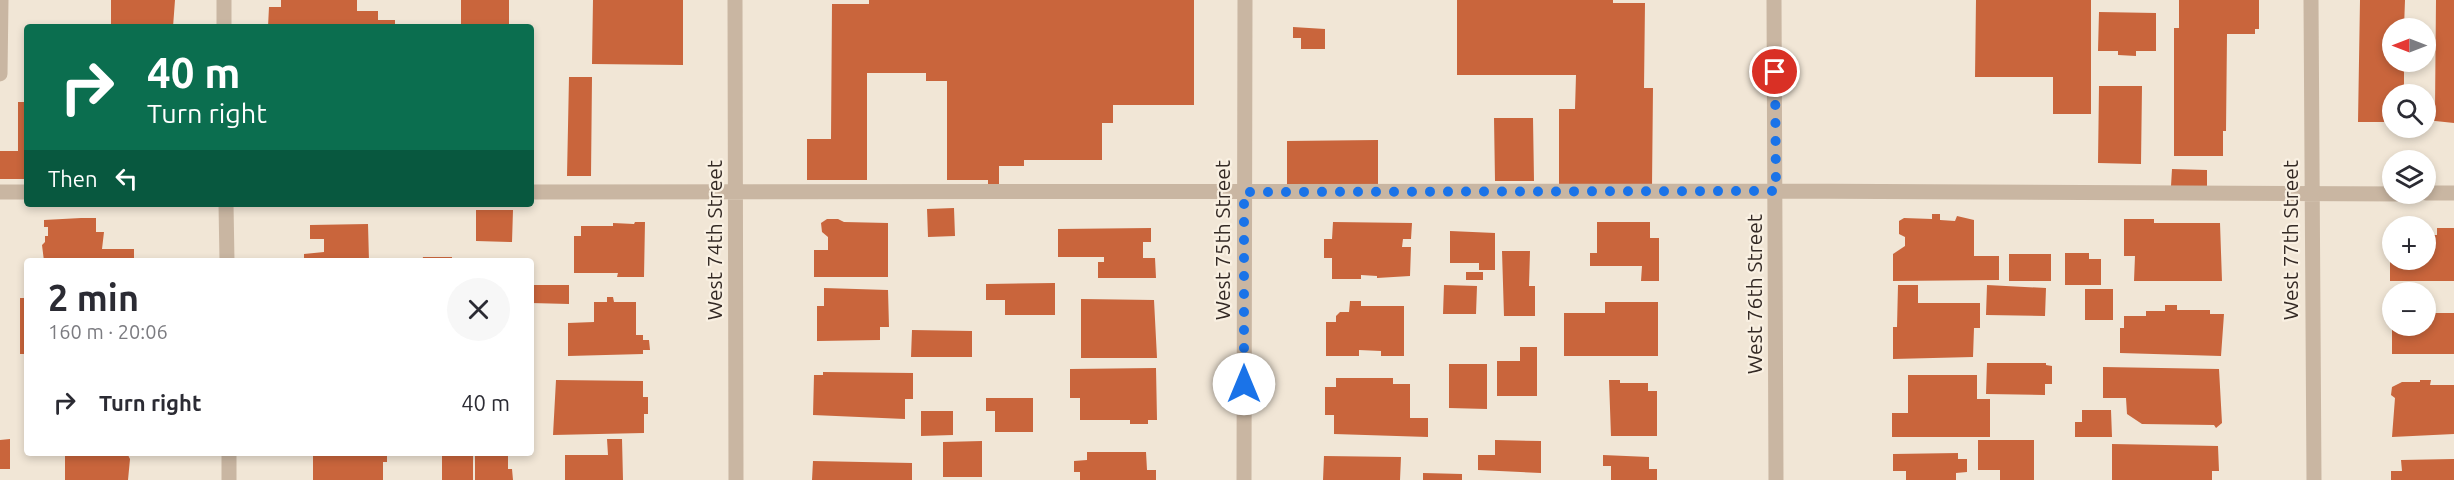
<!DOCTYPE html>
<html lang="en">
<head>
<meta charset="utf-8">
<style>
	body { margin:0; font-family:Ubuntu,sans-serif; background:#f7f7f7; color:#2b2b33; height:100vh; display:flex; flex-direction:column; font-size:22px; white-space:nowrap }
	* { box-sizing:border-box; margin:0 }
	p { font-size:20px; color:#7c7c81 }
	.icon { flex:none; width:33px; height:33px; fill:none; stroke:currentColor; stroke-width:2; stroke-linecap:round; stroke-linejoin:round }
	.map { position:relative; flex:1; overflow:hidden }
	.panel { position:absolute; left:24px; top:258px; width:510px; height:198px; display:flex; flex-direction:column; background:#fff; border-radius:6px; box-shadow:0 3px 9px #0003 }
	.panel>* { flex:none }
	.guide { position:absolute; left:24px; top:24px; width:510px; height:183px; border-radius:6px; box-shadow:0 3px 9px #0003; background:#0b6e4f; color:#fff; overflow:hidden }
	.needle { width:39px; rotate:270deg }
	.buttons { position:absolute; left:2382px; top:18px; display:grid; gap:12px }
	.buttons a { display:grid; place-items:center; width:54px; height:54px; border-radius:50%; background:#fff; box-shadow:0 3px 9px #0003; font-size:30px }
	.pin { position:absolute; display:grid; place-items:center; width:51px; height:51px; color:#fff; margin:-26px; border:3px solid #fff; border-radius:50%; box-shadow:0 2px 6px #0007 }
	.me { position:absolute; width:66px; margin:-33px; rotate:0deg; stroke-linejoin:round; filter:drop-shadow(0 0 4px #0008) }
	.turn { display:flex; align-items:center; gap:21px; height:126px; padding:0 24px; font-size:27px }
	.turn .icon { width:78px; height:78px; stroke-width:2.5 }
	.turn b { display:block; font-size:42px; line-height:51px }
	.then { display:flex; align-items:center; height:57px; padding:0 24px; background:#0003; gap:12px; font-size:22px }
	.round { display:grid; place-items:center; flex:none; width:63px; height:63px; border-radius:32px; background:#f7f7f7 }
	.summary { display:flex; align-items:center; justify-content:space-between; height:102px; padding:0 24px }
	h1 { font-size:36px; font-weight:700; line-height:45px }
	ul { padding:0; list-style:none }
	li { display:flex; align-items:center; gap:18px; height:84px; padding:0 24px }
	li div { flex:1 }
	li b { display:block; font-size:22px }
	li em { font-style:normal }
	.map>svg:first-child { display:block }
	.building { fill:#c9653c }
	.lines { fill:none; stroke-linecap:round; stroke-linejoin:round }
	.minor { stroke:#c9b6a2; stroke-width:15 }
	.route { stroke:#1a73e8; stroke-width:10; stroke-dasharray:0 18 }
	.labels { text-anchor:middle; stroke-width:4.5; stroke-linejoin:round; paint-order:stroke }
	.street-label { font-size:21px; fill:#342a25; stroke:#f9f0e2 }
</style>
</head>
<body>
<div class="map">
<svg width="2454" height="480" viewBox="0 0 2454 480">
	<rect width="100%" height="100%" fill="#f1e6d6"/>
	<path class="building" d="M111 0H175L173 27H111Z
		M281 0H357V11H378V20H395V27H268L269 7H281Z
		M461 0H509V27H461Z
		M593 0H683V65L592 64Z
		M869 0H1194V105H1113V123H1102V160H1024V166H999V187H988V180H947V81H926V73H867V180H807V139H831L832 4H869Z
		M1457 0H1613V3H1645L1644 88H1653L1652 186 1559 185V109H1575L1576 75H1457Z
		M1976 0H2091V114H2053V77H1975Z
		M2179 0H2259V29H2255V34H2227L2226 131H2223V156H2174V28H2179Z
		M2360 0H2405L2404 28H2392V62H2404V94H2392V122H2358Z
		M2436 0H2454V123L2426 120V109H2435Z
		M2099 12 2156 13V51H2136V56L2118 55V51H2098Z
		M1293 27 1325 29V49H1301V38H1293Z
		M569 77H592L591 176H567Z
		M2099 86H2142L2141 164 2098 163Z
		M18 102H27V179H0V151H18Z
		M1494 118H1533L1534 181H1495Z
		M1378 140V185H1287V141Z
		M2172 169 2207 170V186H2171Z
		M954 208 955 236 928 237 927 209Z
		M476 210H513L512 242 476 241Z
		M1932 214H1940V220L1955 221 1957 216 1974 220V256H1999V280L1893 281V254L1905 246V237L1899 234V221L1904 218 1932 219Z
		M81 218H96V232H104L102 249H134V261H44L42 245 45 242V236H48V227H44V220Z
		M827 219H838L844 222 888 223V277H814V250H828V237L822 232 821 223Z
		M2124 219H2154V223H2220L2222 281H2134L2135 256H2124Z
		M635 222H645L644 277H617L618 273H574V236H581V226H613V223L634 224Z
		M1333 222 1412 223 1411 239H1403L1402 247H1411L1410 276 1377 278V276L1361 275V279H1332V258H1324V239H1332Z
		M1597 222H1650V238H1659V281H1641L1642 266H1590V253H1597Z
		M368 224 369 261H304V254L324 252V239H310V225Z
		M1151 228V242H1143V258H1155L1156 278H1098V262H1104V257H1058V229Z
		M2437 228H2454V281H2390V239H2392V260H2426V235H2437Z
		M1450 231 1495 233V270H1479V263H1450Z
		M1502 251H1530L1529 286H1535V316H1504Z
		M2065 253H2089V259H2101V285H2065Z
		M2009 254H2051V281H2009Z
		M423 257H452V261H422Z
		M1466 272H1483V280H1466Z
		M1055 283V315H1005V300H986V284Z
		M531 285H569V304L531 303Z
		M1444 285 1477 286 1476 314H1443Z
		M1898 285H1918V303H1980V328H1974L1973 357 1893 359V327H1897Z
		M1987 285 2046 288 2045 316 1986 315Z
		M824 288 888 290 889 327H880V340L817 341V306H824Z
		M2085 289H2113V320H2085Z
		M607 297H613L614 302H636V335H643V340H649L650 350H643V354L568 356V323L594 322V302H607Z
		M20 298H27V354H20Z
		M1081 299 1154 300 1157 358H1081Z
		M1350 301H1361V306H1404V356H1381V351L1359 350V356H1326V322H1336V316L1340 312H1349Z
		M1605 302H1658V356H1564V313H1605Z
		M2165 305H2177V310H2210V314H2224L2221 356 2120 353V328H2124V316H2146V311H2165Z
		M2426 313H2454V354H2392V326H2426Z
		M912 330 972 331V357H911Z
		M1520 347H1537V396H1497V361H1520Z
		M1987 363H2046V365L2052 366V384H2045V395L1986 394Z
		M1449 364H1487V409L1449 408Z
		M2103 367 2219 369 2222 423 2216 428 2214 425 2142 424 2127 414 2126 398H2103Z
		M1156 368 1157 420H1148V424H1130V420H1080V398H1070V369Z
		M823 372 913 373V399H905V419L813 415 814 375H823Z
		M1908 375H1977V399H1990V437H1892V413H1908Z
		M1336 378H1393V384H1410V418H1428V437L1334 434V415H1325V387H1336Z
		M556 380 643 381V397H648V414H644V433L553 435Z
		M1609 380H1620V383H1648V391H1657V436H1611Z
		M2420 380H2431L2430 385H2454V434L2392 437 2395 398 2391 395 2392 387 2402 382H2420Z
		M986 398H1033V432H995V411H986Z
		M2082 410H2111L2112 437H2075V422H2082Z
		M921 411H953V435L921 436Z
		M10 439V469H0V440Z
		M607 439H622L623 480H565V455H608Z
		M1495 440 1541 441V473L1478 470V455H1495Z
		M1978 440H2034V480H2000V470H1978Z
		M982 441V477H943V442Z
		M2112 444 2218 446 2219 471H2212V480H2112Z
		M1087 452H1146L1147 470H1156V480H1080V472H1074V461L1087 460Z
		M127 453 130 459 128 480H65V455Z
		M313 453H387V462H383V480H313Z
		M442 453H473V480H442Z
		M475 453H508V469H512L513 480H475Z
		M1958 453V459H1967V472L1956 473V480H1906V471H1893V454Z
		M1603 455 1649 457V469H1657V480H1611V466H1603Z
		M1324 456 1401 457 1400 480H1323Z
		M2454 459V480H2391V471H2402L2401 460Z
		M813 461 912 463V480H812Z
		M1423 473 1462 474V480H1423Z"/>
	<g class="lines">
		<path class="minor" d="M224 0V27
			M735 0 736 480
			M1774 0 1776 480
			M2311 0 2314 480
			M0 74 1 0
			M0 192H27
			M531 192 1776 191 2408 194
			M2426 193H2454
			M226 204 227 261
			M229 453V480
			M1244 480 1245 0"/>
	</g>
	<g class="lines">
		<path class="route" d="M1244 384V192L1776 191 1775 72"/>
	</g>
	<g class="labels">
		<g class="street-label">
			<text transform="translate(715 240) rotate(-90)" y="7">West 74th Street</text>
			<text transform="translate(1223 240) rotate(-90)" y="7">West 75th Street</text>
			<text transform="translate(2291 240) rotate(-90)" y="7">West 77th Street</text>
			<text transform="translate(1755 294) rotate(-90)" y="7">West 76th Street</text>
		</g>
	</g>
</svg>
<div class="buttons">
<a><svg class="needle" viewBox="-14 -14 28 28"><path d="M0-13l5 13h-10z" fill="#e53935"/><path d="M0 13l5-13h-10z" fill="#7c7c81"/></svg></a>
<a><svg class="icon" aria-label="search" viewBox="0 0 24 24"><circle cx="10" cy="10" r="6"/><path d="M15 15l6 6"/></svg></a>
<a><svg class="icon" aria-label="layers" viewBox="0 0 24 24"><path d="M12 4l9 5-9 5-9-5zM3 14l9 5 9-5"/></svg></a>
<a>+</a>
<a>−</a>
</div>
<div class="pin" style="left:1775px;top:72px;background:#d93025"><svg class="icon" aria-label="arrive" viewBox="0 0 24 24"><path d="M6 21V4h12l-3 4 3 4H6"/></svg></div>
<svg class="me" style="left:1244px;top:384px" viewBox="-20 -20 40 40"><circle r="19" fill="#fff"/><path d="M0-13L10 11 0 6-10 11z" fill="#1a73e8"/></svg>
<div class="guide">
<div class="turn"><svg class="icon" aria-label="right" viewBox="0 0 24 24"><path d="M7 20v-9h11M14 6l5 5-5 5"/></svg><div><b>40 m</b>Turn right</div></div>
<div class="then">Then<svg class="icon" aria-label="left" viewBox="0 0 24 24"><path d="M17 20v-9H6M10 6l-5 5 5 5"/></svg></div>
</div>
<section class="panel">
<div class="summary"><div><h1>2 min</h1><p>160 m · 20:06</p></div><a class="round"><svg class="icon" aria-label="close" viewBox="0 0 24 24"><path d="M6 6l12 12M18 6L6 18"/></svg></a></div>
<ul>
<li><svg class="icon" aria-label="right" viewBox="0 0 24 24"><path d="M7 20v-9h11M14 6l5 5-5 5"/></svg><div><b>Turn right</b></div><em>40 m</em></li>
</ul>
</section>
</div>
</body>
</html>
